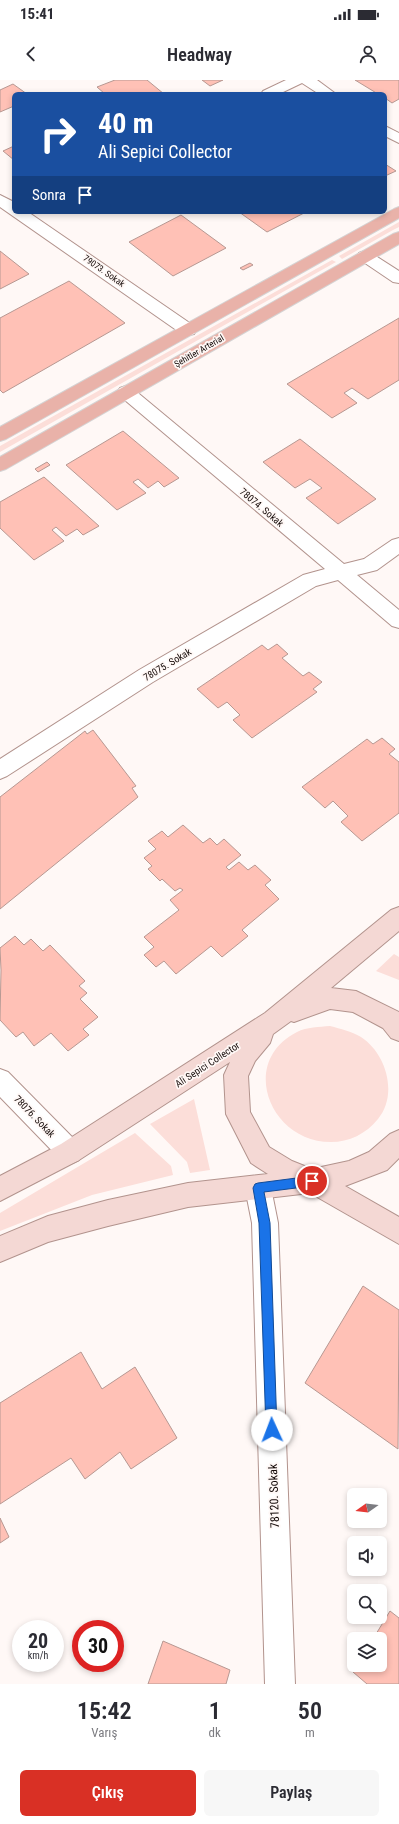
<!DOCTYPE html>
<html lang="tr">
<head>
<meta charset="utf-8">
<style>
	body { margin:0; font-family:"Roboto Condensed",sans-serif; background:#f7f7f7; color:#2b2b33; height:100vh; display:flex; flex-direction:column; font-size:15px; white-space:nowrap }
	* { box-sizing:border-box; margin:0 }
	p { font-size:13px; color:#7c7c81 }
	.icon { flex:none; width:22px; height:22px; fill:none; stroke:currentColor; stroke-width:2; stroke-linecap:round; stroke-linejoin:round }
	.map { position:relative; height:1604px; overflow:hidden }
	.drawer { display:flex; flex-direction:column; background:#fff; flex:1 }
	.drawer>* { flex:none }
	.banner { position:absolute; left:12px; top:12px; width:375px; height:122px; border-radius:6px; box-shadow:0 2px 6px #0003; background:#1a4fa0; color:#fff; overflow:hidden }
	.needle { width:26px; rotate:256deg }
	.fabs { position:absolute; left:347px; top:1408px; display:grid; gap:8px }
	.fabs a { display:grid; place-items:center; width:40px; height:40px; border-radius:6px; background:#fff; box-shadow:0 2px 6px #0003; font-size:20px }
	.speed { position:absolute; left:12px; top:1540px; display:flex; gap:8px; font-size:20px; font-weight:700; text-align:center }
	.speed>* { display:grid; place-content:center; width:52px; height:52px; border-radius:50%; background:#fff; box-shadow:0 2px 6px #0003; line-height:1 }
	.speed small { font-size:10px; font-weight:400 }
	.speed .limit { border:6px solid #d22; background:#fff; color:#111 }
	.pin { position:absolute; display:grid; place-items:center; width:34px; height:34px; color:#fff; margin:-17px; border:2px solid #fff; border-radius:50%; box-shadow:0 1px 4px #0007 }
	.me { position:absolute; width:44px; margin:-22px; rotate:358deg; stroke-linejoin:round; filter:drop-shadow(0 0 3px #0008) }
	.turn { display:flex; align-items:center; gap:14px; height:84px; padding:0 20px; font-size:18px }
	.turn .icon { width:52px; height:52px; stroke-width:2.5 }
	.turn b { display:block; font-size:28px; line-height:34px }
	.then { display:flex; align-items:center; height:38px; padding:0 20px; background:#0003; gap:8px; font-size:15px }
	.eta { display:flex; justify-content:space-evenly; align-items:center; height:68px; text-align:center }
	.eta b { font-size:24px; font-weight:600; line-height:28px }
	.cta { display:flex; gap:8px; margin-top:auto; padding:8px 20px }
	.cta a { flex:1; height:46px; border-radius:6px; background:#d93025; color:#fff; font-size:16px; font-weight:600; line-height:46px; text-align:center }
	.cta a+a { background:#f7f7f7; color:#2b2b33 }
	.status { display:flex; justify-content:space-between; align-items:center; height:28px; padding:0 20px; background:#fff; direction:ltr }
	.status svg { height:11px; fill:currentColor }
	header { display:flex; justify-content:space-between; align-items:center; height:52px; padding:0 20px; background:#fff; font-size:18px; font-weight:600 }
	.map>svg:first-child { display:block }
	.green { fill:#fcded9 }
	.building { fill:#ffc1b6; stroke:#b79892 }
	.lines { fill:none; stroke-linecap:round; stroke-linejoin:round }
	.minor-casing { stroke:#b2938d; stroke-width:2 }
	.secondary-casing { stroke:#b2938d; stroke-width:2 }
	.primary-casing { stroke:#d5d3d3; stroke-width:2 }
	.minor { fill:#fff; fill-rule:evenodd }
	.secondary { fill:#f4d8d4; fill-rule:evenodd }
	.primary { fill:#e9b2a9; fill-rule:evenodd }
	.route { fill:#1a73e8; stroke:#114b97 }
	.labels { text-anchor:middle; stroke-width:3.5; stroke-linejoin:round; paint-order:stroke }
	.far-street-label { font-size:9px; fill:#140a08; stroke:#fff8f6 }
	.street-label { font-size:10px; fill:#140a08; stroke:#fff8f6 }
	.near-street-label { font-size:12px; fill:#140a08; stroke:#fff8f6 }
</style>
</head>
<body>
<div class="status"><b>15:41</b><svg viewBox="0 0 49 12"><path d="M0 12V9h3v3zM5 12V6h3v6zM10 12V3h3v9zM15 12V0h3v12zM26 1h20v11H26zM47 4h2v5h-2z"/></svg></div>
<header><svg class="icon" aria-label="back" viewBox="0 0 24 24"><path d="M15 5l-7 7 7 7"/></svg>Headway<svg class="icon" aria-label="person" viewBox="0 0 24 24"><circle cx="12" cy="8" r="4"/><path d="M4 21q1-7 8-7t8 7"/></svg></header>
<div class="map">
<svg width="399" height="1604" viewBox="0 0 399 1604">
	<rect width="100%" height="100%" fill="#fff8f6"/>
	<path class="green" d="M399 142V147L393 150 342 179 339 176Z
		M332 180 336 182 0 372V366Z
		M394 874 399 877V900L376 891Z
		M330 946C341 949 351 951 361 957 387 974 398 1015 378 1039 366 1054 349 1062 331 1062 270 1062 238 982 297 952 307 947 319 947 330 946Z
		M194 1019 210 1090 190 1093 187 1082 150 1044Z
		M135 1053 171 1086 173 1095 92 1115 0 1151V1133Z"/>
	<path class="building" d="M115 0H147L164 14H105L97 7Z
		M202 0H223L210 6Z
		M355 0H399V19L392 23 385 18V14H378Z
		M13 4 27 14H14V26L0 32V10Z
		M14 66V80L3 71Z
		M385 84 396 91 385 96Z
		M239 132H306L267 152Z
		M181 135 226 168 173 196 129 162Z
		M0 171 29 194 0 209Z
		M250 183 253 185 243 190 240 188Z
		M69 201 125 243 3 313 0 310V238Z
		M399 238V300L368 319 352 308 344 313 357 323 332 338 287 304Z
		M123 351 179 398 164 407 158 401 148 408 138 399 133 402 146 413 117 430 66 385Z
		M300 359 376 419 338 444 306 418 322 408 310 399 295 408 263 382Z
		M47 382 50 385 38 392 35 389Z
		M44 397 99 446 83 455 77 449 66 456 56 447 52 450 64 461 34 480 0 448V422Z
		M277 564 288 574 282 578 303 596 309 592 322 602 313 609 317 612 252 658 233 640 240 635 227 622 218 628 197 609 262 565 268 570Z
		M93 650 136 706 132 708 138 717 0 829V717L85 651 87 654Z
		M382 658 395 669 389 674 399 682V733L362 761 341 742 348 736 333 721 325 728 302 707 367 659 373 664Z
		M183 745 203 763 210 758 217 765 224 759 241 775 226 787 229 790 239 782 248 790 255 785 271 800 265 805 279 819 242 850 248 856 222 877 211 866 176 894 164 881 156 887 144 875 154 867 144 857 179 830 170 820 183 810 180 808 175 811 162 799 160 801 148 789 152 786 144 778 156 769 148 761 162 751 168 757Z
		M15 856 24 865 31 859 43 871 50 865 85 901 79 906 87 913 80 919 98 937 83 949 89 955 68 971 51 953 34 966 23 952 16 957 0 940 1 890 0 868Z
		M363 1206 399 1230 398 1369 305 1303Z
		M81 1272 102 1309 135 1287 177 1358 131 1389 120 1372 85 1399 71 1378 0 1424V1323Z
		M0 1438 9 1457 0 1463Z
		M390 1531 399 1538V1604H367L353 1592 357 1585H380V1559H373Z
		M163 1561 230 1590 226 1604H148Z"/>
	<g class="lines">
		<defs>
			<path id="minor" d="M286 0H317L336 14H319L302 3 279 14H261L263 11Z
				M385 46 399 53V63L385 56Z
				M0 115 14 122V132H28L194 246 196 250 194 254 188 255 182 254 0 127Z
				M365 171 371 173 399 191V203L393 202 359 179 357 176 359 173Z
				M126 306 132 308 344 484 364 479 392 460 399 458V474L377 490 357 495 399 530V548L392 546 338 500 316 506 153 602 7 696 0 699V679L139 590 303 495 325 489 120 316 117 312 120 308Z
				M0 989 8 992 79 1064 82 1072 79 1080 70 1084 61 1080 0 1017Z
				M258 1096 267 1099 271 1108 278 1143 295 1604H265L252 1143 245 1108 249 1099Z"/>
			<path id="secondary" d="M399 827V851L331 908 356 911 399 932V961L391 958 383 948 353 932 330 929 294 942 291 941 273 954 270 963 255 981 248 996 250 1032 269 1067 292 1081 312 1089 349 1081 369 1072 390 1054 399 1050V1078L387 1090 345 1106 399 1137V1164L310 1113 188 1127 108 1146 48 1162 0 1182V1156L48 1136 108 1120 188 1103 268 1094 251 1083 226 1034 224 995 230 982 79 1080 0 1121V1096L61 1064 265 933 391 830Z"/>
			<path id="primary" d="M399 127V138L6 359 0 361V347L394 129Z
				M399 152V164L6 389 0 391V377L393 154Z"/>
		</defs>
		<use href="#minor" class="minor-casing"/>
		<use href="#secondary" class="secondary-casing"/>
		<use href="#primary" class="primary-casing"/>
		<use href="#minor" class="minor"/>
		<use href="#secondary" class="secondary"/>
		<use href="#primary" class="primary"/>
	</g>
	<path class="route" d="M312 1096 315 1097 317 1101 315 1104 312 1106 264 1112 270 1143 277 1350 276 1354 272 1355 268 1354 266 1350 259 1143 253 1108 255 1104 258 1103Z"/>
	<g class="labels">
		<g class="far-street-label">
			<text transform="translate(104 191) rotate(35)" y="3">79073. Sokak</text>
			<text transform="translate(199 271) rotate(-30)" y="3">Şehitler Arterial</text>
		</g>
		<g class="street-label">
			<text transform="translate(262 427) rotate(40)" y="4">78074. Sokak</text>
			<text transform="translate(167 584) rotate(-31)" y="4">78075. Sokak</text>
			<text transform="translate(207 984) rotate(-33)" y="4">Ali Sepici Collector</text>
			<text transform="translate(35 1036) rotate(46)" y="4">78076. Sokak</text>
		</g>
		<g class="near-street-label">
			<text transform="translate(274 1416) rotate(-92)" y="4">78120. Sokak</text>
		</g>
	</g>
</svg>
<div class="fabs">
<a><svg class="needle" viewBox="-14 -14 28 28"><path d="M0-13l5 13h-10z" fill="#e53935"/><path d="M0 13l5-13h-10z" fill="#7c7c81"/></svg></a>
<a><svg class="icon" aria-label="sound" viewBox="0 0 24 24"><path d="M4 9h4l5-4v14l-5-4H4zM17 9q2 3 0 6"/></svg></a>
<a><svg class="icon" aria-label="search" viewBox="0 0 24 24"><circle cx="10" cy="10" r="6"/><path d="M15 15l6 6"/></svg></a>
<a><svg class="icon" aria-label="layers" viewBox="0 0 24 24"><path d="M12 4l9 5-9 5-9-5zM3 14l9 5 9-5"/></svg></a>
</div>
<div class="speed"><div>20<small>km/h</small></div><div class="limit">30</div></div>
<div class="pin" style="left:312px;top:1101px;background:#d93025"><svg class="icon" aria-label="arrive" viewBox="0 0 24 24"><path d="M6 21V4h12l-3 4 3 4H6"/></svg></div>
<svg class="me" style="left:272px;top:1350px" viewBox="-20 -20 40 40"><circle r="19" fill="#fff"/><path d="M0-13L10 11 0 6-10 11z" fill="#1a73e8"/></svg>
<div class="banner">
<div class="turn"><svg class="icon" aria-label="right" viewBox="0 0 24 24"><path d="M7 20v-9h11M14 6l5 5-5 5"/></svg><div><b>40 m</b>Ali Sepici Collector</div></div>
<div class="then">Sonra<svg class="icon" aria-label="arrive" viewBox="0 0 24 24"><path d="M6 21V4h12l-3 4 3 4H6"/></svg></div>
</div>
</div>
<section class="drawer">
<div class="eta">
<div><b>15:42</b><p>Varış</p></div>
<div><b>1</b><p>dk</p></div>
<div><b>50</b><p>m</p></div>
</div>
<div class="cta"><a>Çıkış</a><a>Paylaş</a></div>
</section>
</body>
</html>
